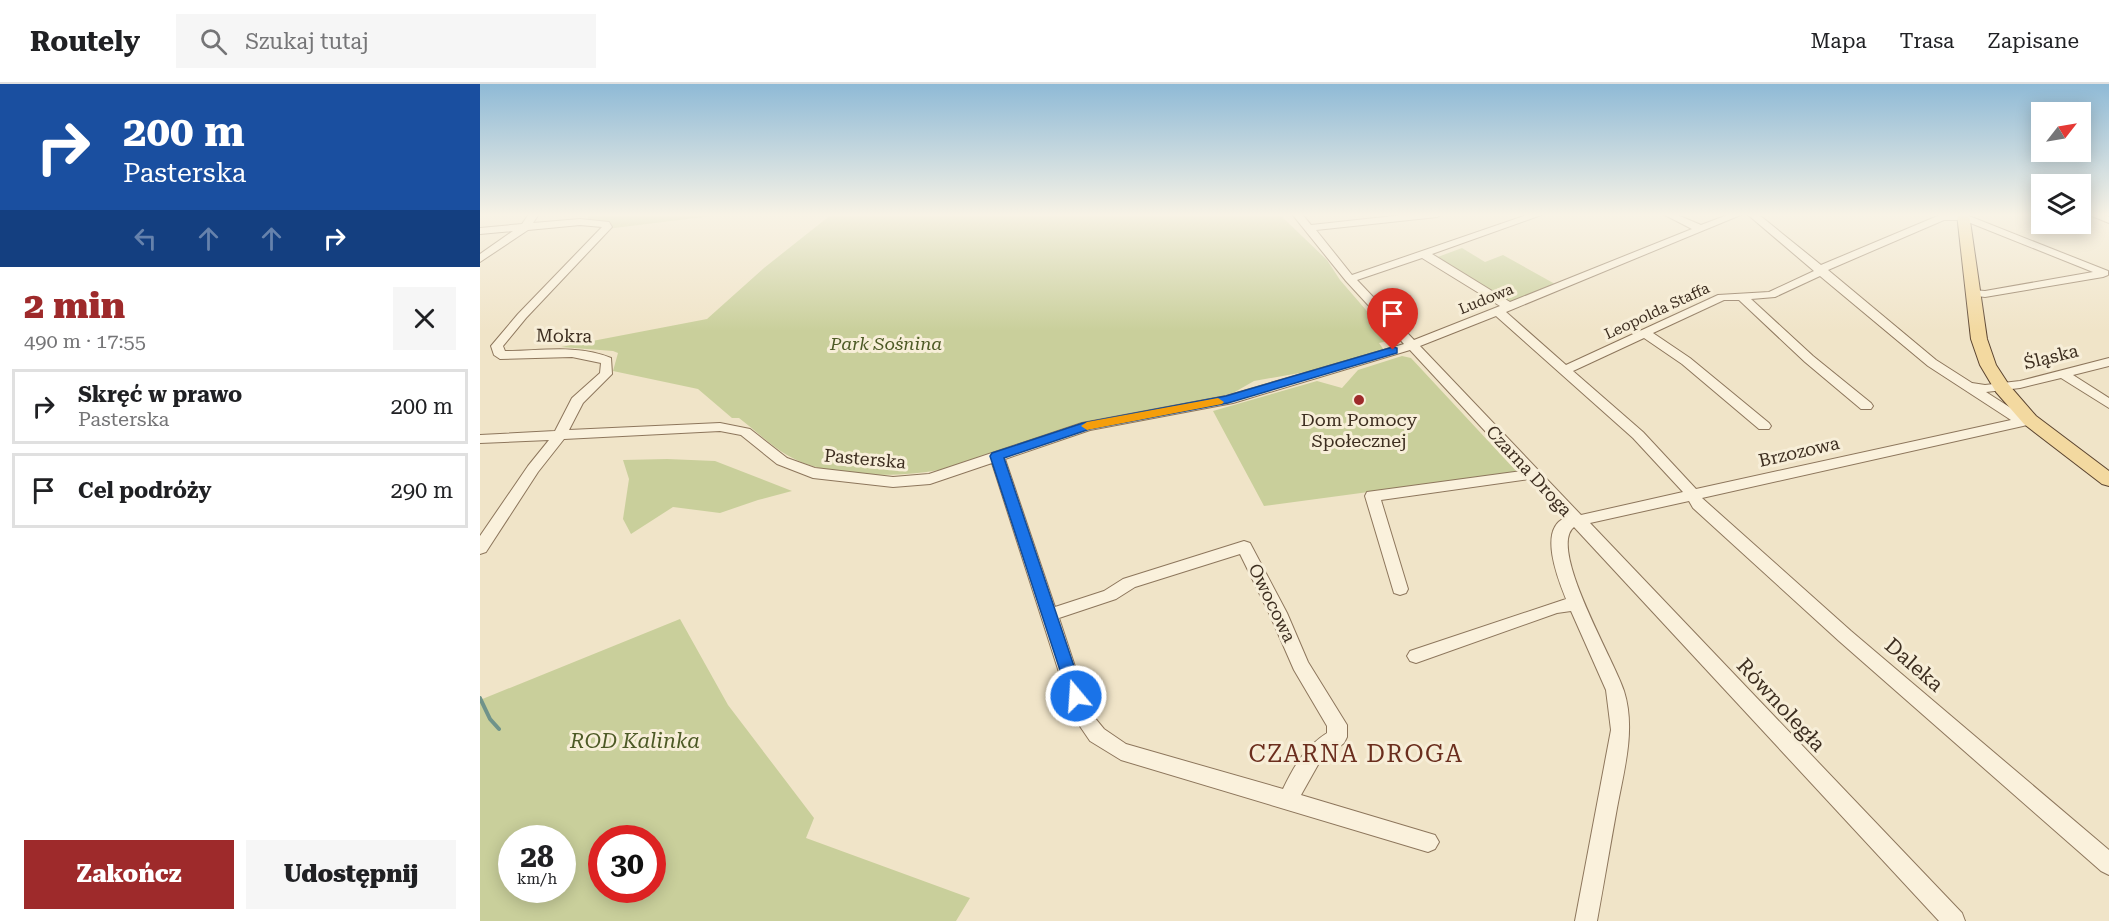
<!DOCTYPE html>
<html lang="pl">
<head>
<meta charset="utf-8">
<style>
	body { margin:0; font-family:"Roboto Serif",serif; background:#f6f6f6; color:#202124; height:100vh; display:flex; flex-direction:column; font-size:22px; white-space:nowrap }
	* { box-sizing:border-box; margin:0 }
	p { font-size:20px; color:#757577 }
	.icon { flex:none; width:33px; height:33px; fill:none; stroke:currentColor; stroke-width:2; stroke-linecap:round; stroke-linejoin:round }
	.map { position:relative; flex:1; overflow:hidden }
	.drawer { display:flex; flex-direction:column; background:#fff; width:480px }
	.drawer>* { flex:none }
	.banner { background:#1a4fa0; color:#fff; overflow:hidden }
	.needle { width:39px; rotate:59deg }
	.buttons { position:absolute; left:1551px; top:18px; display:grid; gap:12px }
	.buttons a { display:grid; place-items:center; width:60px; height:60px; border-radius:0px; background:#fff; box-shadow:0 3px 15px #0003; font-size:30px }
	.speed { position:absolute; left:18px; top:741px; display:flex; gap:12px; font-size:30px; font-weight:700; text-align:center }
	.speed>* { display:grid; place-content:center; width:78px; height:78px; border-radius:50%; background:#fff; box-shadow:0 3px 15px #0003; line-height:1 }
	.speed small { font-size:15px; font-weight:400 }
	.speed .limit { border:9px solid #d22; background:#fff; color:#111 }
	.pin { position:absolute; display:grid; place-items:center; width:51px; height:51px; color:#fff; margin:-62px -26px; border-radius:50% 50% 50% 0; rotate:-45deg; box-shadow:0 0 6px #0007 }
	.pin .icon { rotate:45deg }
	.me { position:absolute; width:66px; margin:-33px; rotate:342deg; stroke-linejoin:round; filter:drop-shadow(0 0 4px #0008) }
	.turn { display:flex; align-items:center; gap:21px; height:126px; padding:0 24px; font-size:27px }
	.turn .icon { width:78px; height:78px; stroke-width:2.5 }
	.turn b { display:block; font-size:42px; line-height:51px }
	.lanes { display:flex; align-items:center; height:57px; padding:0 24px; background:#0003; justify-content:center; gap:30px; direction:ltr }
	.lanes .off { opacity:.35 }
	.round { display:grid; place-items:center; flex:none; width:63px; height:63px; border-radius:0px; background:#f6f6f6 }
	.head { display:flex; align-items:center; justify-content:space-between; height:102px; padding:0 24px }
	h1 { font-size:36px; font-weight:800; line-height:45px; color:#9e2a2b }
	.cta { display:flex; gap:12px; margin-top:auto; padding:12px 24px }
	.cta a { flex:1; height:69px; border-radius:0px; background:#9e2a2b; color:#fff; font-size:24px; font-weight:800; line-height:69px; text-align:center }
	.cta a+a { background:#f6f6f6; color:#202124 }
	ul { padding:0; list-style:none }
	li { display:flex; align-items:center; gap:18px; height:75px; margin:0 12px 9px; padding:0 12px; border:3px solid #e0e0e0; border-radius:0px }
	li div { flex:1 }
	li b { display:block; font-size:22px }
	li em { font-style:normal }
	header { display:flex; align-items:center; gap:36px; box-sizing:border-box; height:84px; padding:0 30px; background:#fff; border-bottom:2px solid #e0e0e0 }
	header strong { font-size:28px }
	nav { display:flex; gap:33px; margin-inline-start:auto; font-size:21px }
	.search { width:420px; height:54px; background:#f6f6f6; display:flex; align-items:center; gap:15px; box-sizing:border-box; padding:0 21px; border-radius:0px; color:#757577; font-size:22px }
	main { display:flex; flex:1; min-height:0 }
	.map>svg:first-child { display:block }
	.green { fill:#c9cf9b; fill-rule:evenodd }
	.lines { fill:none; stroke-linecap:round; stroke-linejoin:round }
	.stream { stroke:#6f938a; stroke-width:4 }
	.minor-casing { stroke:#8d765c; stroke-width:2 }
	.major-casing { stroke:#5b4430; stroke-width:2 }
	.minor { fill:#faf1dc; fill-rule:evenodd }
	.major { fill:#f3d9a0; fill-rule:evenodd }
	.route { fill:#1a73e8; stroke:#114b97; stroke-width:1.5 }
	.slow { fill:#f59e0b }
	.poi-dot { fill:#9e2a2b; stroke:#f7eed8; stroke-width:2 }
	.labels { text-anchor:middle; stroke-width:6; stroke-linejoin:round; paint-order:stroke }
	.far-street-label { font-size:15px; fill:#3d2e20; stroke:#f7eed8 }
	.street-label { font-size:18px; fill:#3d2e20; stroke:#f7eed8 }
	.park-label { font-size:18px; font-style:italic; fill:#4d5a26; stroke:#f7eed8 }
	.poi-label { font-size:18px; fill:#3d2e20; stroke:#f7eed8 }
	.near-street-label { font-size:21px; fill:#3d2e20; stroke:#f7eed8 }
	.near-park-label { font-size:21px; font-style:italic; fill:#4d5a26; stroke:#f7eed8 }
	.near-neighbourhood-label { font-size:24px; letter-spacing:1.5px; fill:#6b2e1e; stroke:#f7eed8 }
</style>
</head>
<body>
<header>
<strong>Routely</strong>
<div class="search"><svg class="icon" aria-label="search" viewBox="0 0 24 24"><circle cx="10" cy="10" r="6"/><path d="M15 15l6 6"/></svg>Szukaj tutaj</div>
<nav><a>Mapa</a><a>Trasa</a><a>Zapisane</a></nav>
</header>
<main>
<section class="drawer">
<div class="banner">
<div class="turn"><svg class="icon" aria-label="right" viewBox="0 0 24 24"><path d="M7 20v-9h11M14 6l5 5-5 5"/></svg><div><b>200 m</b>Pasterska</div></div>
<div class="lanes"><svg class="icon off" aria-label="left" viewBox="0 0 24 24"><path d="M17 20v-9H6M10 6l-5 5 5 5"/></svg><svg class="icon off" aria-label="ahead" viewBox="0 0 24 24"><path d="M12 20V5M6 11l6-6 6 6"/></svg><svg class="icon off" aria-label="ahead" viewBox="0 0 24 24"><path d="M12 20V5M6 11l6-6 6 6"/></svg><svg class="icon" aria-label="right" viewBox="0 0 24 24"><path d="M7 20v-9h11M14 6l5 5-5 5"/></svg></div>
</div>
<div class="head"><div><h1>2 min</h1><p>490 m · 17:55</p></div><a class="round"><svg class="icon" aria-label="close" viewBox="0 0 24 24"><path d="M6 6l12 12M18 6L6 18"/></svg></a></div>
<ul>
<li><svg class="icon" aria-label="right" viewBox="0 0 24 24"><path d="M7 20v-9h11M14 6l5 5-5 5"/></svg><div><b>Skręć w prawo</b><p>Pasterska</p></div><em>200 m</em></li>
<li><svg class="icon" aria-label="arrive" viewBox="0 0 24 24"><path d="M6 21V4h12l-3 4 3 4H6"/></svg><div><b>Cel podróży</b></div><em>290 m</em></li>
</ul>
<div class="cta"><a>Zakończ</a><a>Udostępnij</a></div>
</section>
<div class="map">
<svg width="1629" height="837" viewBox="0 0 1629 837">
	<rect width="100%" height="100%" fill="#f0e4c8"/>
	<path class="green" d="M109 130H248L126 145 127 143 107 138Z
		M352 130H799L847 176 860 196 912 256 899 259 904 266 831 287 774 297 753 309 722 317 604 338 459 386C416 394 345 394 307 371 290 361 275 346 259 334H252L218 305 133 287 138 269 133 267 81 263 227 235 284 184Z
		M982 164 1005 178 1023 171 1075 200 1029 218 955 174Z
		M922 272 931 274 1037 388 784 422 733 327 837 297 862 304 878 286Z
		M187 375 235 377 312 407 278 416 240 429 193 423 151 450 143 435 149 395 143 376Z
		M200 535 248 621 334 734 326 754 490 814 476 837H0V616ZM32 754H82V806H32ZM122 754H172V806H122Z"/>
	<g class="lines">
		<path class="stream" d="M0 614 10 635 19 645"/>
		<defs>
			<path id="minor" d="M49 130H59L53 139 100 135 129 138 132 143 46 234 23 262 25 267C60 267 98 260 131 274L132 290 103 319 89 346 240 339 270 345 307 374 335 384 413 393 449 390 602 339 746 312 924 260 866 197 812 130H822L831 141 932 130H962L957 133 836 146 872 191 1050 130H1064L952 170 1030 218 1212 145 1183 130H1195L1221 141 1250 130H1263L1026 228 1086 281 1238 211 1289 208 1334 187 1267 130H1278L1341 181 1460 131 1484 130 1628 187V191L1623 193 1505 213 1489 211 1487 209 1493 206 1505 207 1613 188 1483 136H1464L1348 186 1456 276 1492 299 1505 301 1540 297 1629 274V282L1593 291 1629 314V324L1581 294 1540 304 1506 308 1545 333 1550 332 1557 336 1555 339 1543 342 1222 414 1371 547 1629 766V791L1621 787 1359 557 1213 424 1209 417 1110 439 1482 829 1485 837H1459L1094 443C1067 464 1135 577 1144 607 1156 645 1144 686 1137 724 1130 762 1124 799 1117 837H1095L1131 646 1126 606 1091 527 1077 529 936 579 930 577 927 572 930 567 1086 515C1078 495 1058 445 1085 434L1049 395 901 416 928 505 926 509 920 511 914 509 885 412 887 408 1042 387 930 266 753 319 610 346 525 375 575 523 624 507 643 495 764 457 770 459 807 529 828 578 867 641V653L864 659 839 679 821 711 955 751 959 758 955 765 948 768 641 676 610 657 593 632 512 379 450 400 413 403 333 394 297 380 261 351 240 347 84 355 58 388 6 468 0 470V452L48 382 69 356 0 359V351L75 347 92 314 120 289 121 279 92 273 20 275 14 271 11 262 38 230 122 143 100 141 48 146 0 178V170L33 147 0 150V144L42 140ZM942 174 1020 222 934 256 877 196ZM1340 192 1448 282 1531 336 1216 405 1163 348 1093 287 1164 254 1202 280 1279 345H1289L1291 342 1289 339 1210 274 1173 249 1244 216H1259L1325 278 1381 325H1391L1393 322 1391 319 1333 272 1271 215 1295 213ZM1016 232 1153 354 1203 408 1101 431 940 262ZM760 470 789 529 814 586 847 642V649C825 663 814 682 803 705L646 660 624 645 610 628 579 534 636 515 655 503Z
				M1607 130H1621L1629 133V139Z"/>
			<path id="major" d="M1477 130H1489L1507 255 1516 281 1529 301 1556 332 1629 387V402L1622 400 1544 340 1516 308 1500 281 1491 255Z"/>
		</defs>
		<use href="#minor" class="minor-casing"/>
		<use href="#major" class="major-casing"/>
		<use href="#minor" class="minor"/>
		<use href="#major" class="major"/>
	</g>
	<linearGradient id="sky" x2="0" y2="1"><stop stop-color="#8fbad6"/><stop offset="0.53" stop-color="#f8f3e6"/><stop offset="1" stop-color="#f8f3e6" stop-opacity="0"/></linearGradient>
	<rect width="1629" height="247" fill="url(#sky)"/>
	<path class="route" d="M913 263 917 264V269L748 319 610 345 524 374 604 612 602 617 596 619 590 617 510 372 512 369 603 339 746 312Z"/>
	<path class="slow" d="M738 314 744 318 742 320 607 346 601 342 607 338Z"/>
	<circle class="poi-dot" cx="879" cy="316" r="6"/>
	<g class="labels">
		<g class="far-street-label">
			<text transform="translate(1006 215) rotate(-22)" y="5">Ludowa</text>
			<text transform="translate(1177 227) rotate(-25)" y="5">Leopolda Staffa</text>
		</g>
		<g class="street-label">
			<text transform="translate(84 252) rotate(1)" y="6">Mokra</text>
			<text transform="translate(1571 273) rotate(-14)" y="6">Śląska</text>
			<text transform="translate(1319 368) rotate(-13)" y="6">Brzozowa</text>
			<text transform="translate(385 375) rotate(5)" y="6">Pasterska</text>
			<text transform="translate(1049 387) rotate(47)" y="6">Czarna Droga</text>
			<text transform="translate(792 519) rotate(64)" y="6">Owocowa</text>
		</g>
		<g class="park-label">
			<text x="406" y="266">Park Sośnina</text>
		</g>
		<g class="poi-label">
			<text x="879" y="342">Dom Pomocy<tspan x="879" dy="21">Społecznej</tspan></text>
		</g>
		<g class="near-street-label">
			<text transform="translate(1434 581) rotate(41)" y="7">Daleka</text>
			<text transform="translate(1301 621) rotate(47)" y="7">Równoległa</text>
		</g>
		<g class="near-park-label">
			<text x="155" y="664">ROD Kalinka</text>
		</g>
		<g class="near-neighbourhood-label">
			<text x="876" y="678">CZARNA DROGA</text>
		</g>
	</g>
</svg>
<div class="buttons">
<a><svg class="needle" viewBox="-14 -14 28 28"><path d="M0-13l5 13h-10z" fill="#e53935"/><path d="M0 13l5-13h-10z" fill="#757577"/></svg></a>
<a><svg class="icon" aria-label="layers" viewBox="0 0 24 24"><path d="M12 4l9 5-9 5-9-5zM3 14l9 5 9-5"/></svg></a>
</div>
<div class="speed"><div>28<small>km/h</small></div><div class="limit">30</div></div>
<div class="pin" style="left:913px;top:266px;background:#d93025"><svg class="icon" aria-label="arrive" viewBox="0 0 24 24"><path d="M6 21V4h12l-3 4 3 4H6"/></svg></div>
<svg class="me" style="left:596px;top:612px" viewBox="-20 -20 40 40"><circle r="17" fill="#1a73e8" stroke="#fff" stroke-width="3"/><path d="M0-11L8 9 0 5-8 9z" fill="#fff"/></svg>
</div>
</main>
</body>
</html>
